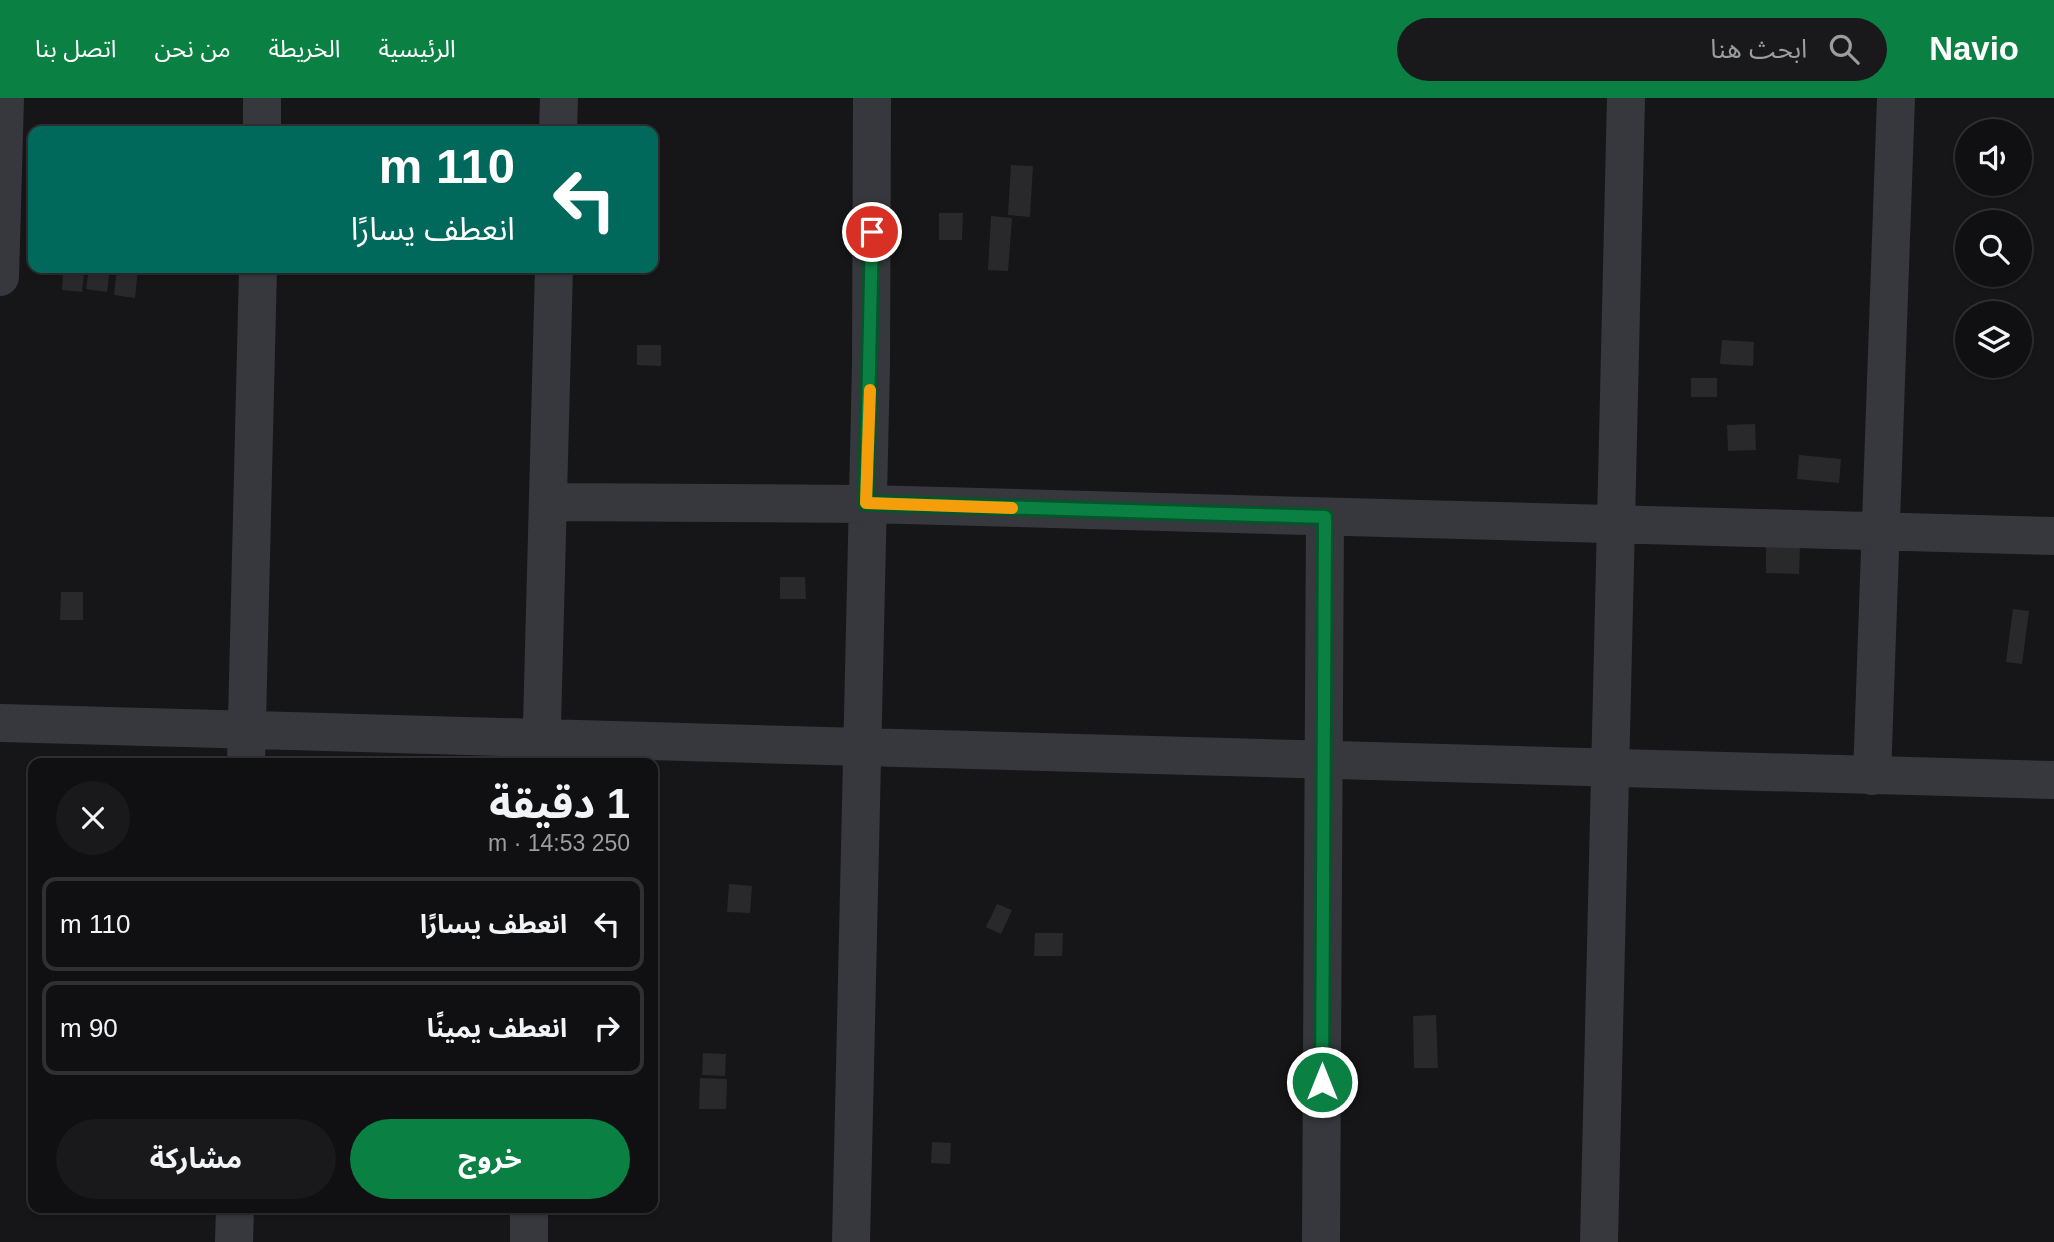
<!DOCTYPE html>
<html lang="ar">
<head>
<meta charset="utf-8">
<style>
	body { margin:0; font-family:Arial,"Noto Sans Arabic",sans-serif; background:#19191b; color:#f1f3f6; direction:rtl; height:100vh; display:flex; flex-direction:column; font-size:26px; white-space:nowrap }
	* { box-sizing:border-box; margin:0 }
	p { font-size:23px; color:#9c9d9f }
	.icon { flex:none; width:38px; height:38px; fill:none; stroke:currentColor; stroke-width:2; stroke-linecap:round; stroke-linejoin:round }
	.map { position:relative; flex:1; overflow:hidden; direction:ltr }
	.sheet { position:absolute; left:28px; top:660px; width:630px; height:455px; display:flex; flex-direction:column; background:#101012; border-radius:14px; box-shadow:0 2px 5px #0004,0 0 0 2px #303032; direction:rtl }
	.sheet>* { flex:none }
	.guide { position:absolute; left:28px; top:28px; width:630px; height:147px; border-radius:14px; box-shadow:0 2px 5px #0004,0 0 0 2px #303032; direction:rtl; background:#00695c; color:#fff; overflow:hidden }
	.controls { position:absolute; left:1955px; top:21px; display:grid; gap:14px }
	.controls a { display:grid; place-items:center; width:77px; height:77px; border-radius:50%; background:#101012; box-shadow:0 2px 5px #0004,0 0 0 2px #303032; font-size:35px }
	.pin { position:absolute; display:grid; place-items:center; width:60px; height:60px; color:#fff; margin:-30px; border:4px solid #fff; border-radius:50%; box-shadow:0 2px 7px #0007 }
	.me { position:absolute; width:77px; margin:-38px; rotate:0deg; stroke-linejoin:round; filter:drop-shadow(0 0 5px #0008) }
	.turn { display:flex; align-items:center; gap:24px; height:147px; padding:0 28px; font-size:32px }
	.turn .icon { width:91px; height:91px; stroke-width:2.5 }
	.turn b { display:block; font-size:49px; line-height:60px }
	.round { display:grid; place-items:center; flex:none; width:74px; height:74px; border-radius:37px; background:#19191b }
	.head { display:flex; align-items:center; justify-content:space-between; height:119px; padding:0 28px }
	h1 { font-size:42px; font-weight:700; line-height:52px }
	.cta { display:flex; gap:14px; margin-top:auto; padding:14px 28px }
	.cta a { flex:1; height:80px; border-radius:42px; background:#0b8043; color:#fff; font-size:28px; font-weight:700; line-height:80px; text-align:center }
	.cta a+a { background:#19191b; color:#f1f3f6 }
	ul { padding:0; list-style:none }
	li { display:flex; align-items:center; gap:21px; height:94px; margin:0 14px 10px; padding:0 14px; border:4px solid #303032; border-radius:14px }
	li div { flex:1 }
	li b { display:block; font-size:26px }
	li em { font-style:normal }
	header { display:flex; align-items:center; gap:42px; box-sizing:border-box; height:98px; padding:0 35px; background:#0b8043; color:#fff }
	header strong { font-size:33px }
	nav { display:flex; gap:38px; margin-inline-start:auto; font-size:24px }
	.search { width:490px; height:63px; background:#19191b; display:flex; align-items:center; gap:18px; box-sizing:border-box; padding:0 24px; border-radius:38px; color:#9c9d9f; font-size:26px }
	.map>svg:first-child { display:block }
	.building { fill:#29292c }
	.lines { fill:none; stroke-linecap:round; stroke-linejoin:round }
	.minor { stroke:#37383d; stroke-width:38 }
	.route-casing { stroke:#07532c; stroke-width:18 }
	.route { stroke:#0b8043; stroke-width:12 }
	.slow { stroke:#f59e0b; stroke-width:12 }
</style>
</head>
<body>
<header>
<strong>Navio</strong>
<div class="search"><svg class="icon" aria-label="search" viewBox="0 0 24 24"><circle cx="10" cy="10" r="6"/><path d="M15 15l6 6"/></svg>ابحث هنا</div>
<nav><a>الرئيسية</a><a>الخريطة</a><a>من نحن</a><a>اتصل بنا</a></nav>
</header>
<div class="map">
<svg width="2054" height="1144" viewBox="0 0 2054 1144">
	<rect width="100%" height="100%" fill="#161618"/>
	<path class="building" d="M1011 67 1033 68 1030 119 1008 117Z
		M939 115H963L962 142H939Z
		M991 118 1012 120 1008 173 988 172Z
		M89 170H110L107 194 86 191Z
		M117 170H138L135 200 114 197Z
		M63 174 84 175 82 194 62 192Z
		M1722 242 1754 244 1753 268 1720 266Z
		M637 247H661V268L637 267Z
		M1691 280H1717V299H1691Z
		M1755 326 1756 352 1728 353 1727 327Z
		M1799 357 1841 361 1839 385 1797 381Z
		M1766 447H1800L1799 476 1766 475Z
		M780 479H805L806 501H780Z
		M61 494H83V522H60Z
		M2013 511 2029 513 2022 566 2006 564Z
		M729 786 752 788 750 815 727 814Z
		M997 806 1012 812 1001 836 986 829Z
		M1035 835H1063L1062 858H1034Z
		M1436 917 1438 970H1414L1413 918Z
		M703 955 726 956 725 978 702 977Z
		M700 980 727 981 726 1011H699Z
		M932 1044 951 1045 950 1066 931 1065Z"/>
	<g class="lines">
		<path class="minor" d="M262 33V0
			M558 33 559 0
			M0 179 5 0
			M548 404 866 406 2054 438
			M0 625 2054 682
			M246 665 258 170
			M541 665 554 170
			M1872 678 1896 0
			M234 1144 235 1110
			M529 1144V1110
			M851 1144 871 267 872 0
			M1321 1144 1325 419
			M1599 1144 1626 0"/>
	</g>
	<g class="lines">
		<defs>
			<path id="route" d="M872 134 866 405 1325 419 1322 984"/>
		</defs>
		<use href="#route" class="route-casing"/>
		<use href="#route" class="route"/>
		<path class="slow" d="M870 292 866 405 1012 410"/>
	</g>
</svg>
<div class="controls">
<a><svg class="icon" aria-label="sound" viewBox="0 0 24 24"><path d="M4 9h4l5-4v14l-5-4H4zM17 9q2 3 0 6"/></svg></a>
<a><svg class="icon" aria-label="search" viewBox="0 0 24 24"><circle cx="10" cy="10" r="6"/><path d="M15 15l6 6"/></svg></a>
<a><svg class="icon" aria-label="layers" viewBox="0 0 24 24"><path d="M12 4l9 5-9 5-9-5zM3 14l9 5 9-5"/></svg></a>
</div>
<div class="pin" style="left:872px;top:134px;background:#d93025"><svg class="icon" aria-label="arrive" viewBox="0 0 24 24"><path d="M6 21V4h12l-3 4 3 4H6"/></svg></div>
<svg class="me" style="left:1322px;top:984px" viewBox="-20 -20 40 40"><circle r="17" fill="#0b8043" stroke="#fff" stroke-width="3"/><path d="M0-11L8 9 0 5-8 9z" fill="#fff"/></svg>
<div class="guide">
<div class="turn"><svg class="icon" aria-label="left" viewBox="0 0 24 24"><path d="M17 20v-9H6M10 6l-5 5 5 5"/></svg><div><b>110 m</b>انعطف يسارًا</div></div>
</div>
<section class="sheet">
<div class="head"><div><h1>1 دقيقة</h1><p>250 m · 14:53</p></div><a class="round"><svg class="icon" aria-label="close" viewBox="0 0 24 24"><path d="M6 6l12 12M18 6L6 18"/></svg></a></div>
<ul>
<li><svg class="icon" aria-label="left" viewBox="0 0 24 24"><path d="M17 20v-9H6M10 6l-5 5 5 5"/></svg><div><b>انعطف يسارًا</b></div><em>110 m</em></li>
<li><svg class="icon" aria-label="right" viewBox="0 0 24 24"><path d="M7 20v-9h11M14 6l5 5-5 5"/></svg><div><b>انعطف يمينًا</b></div><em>90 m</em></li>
</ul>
<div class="cta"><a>خروج</a><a>مشاركة</a></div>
</section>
</div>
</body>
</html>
